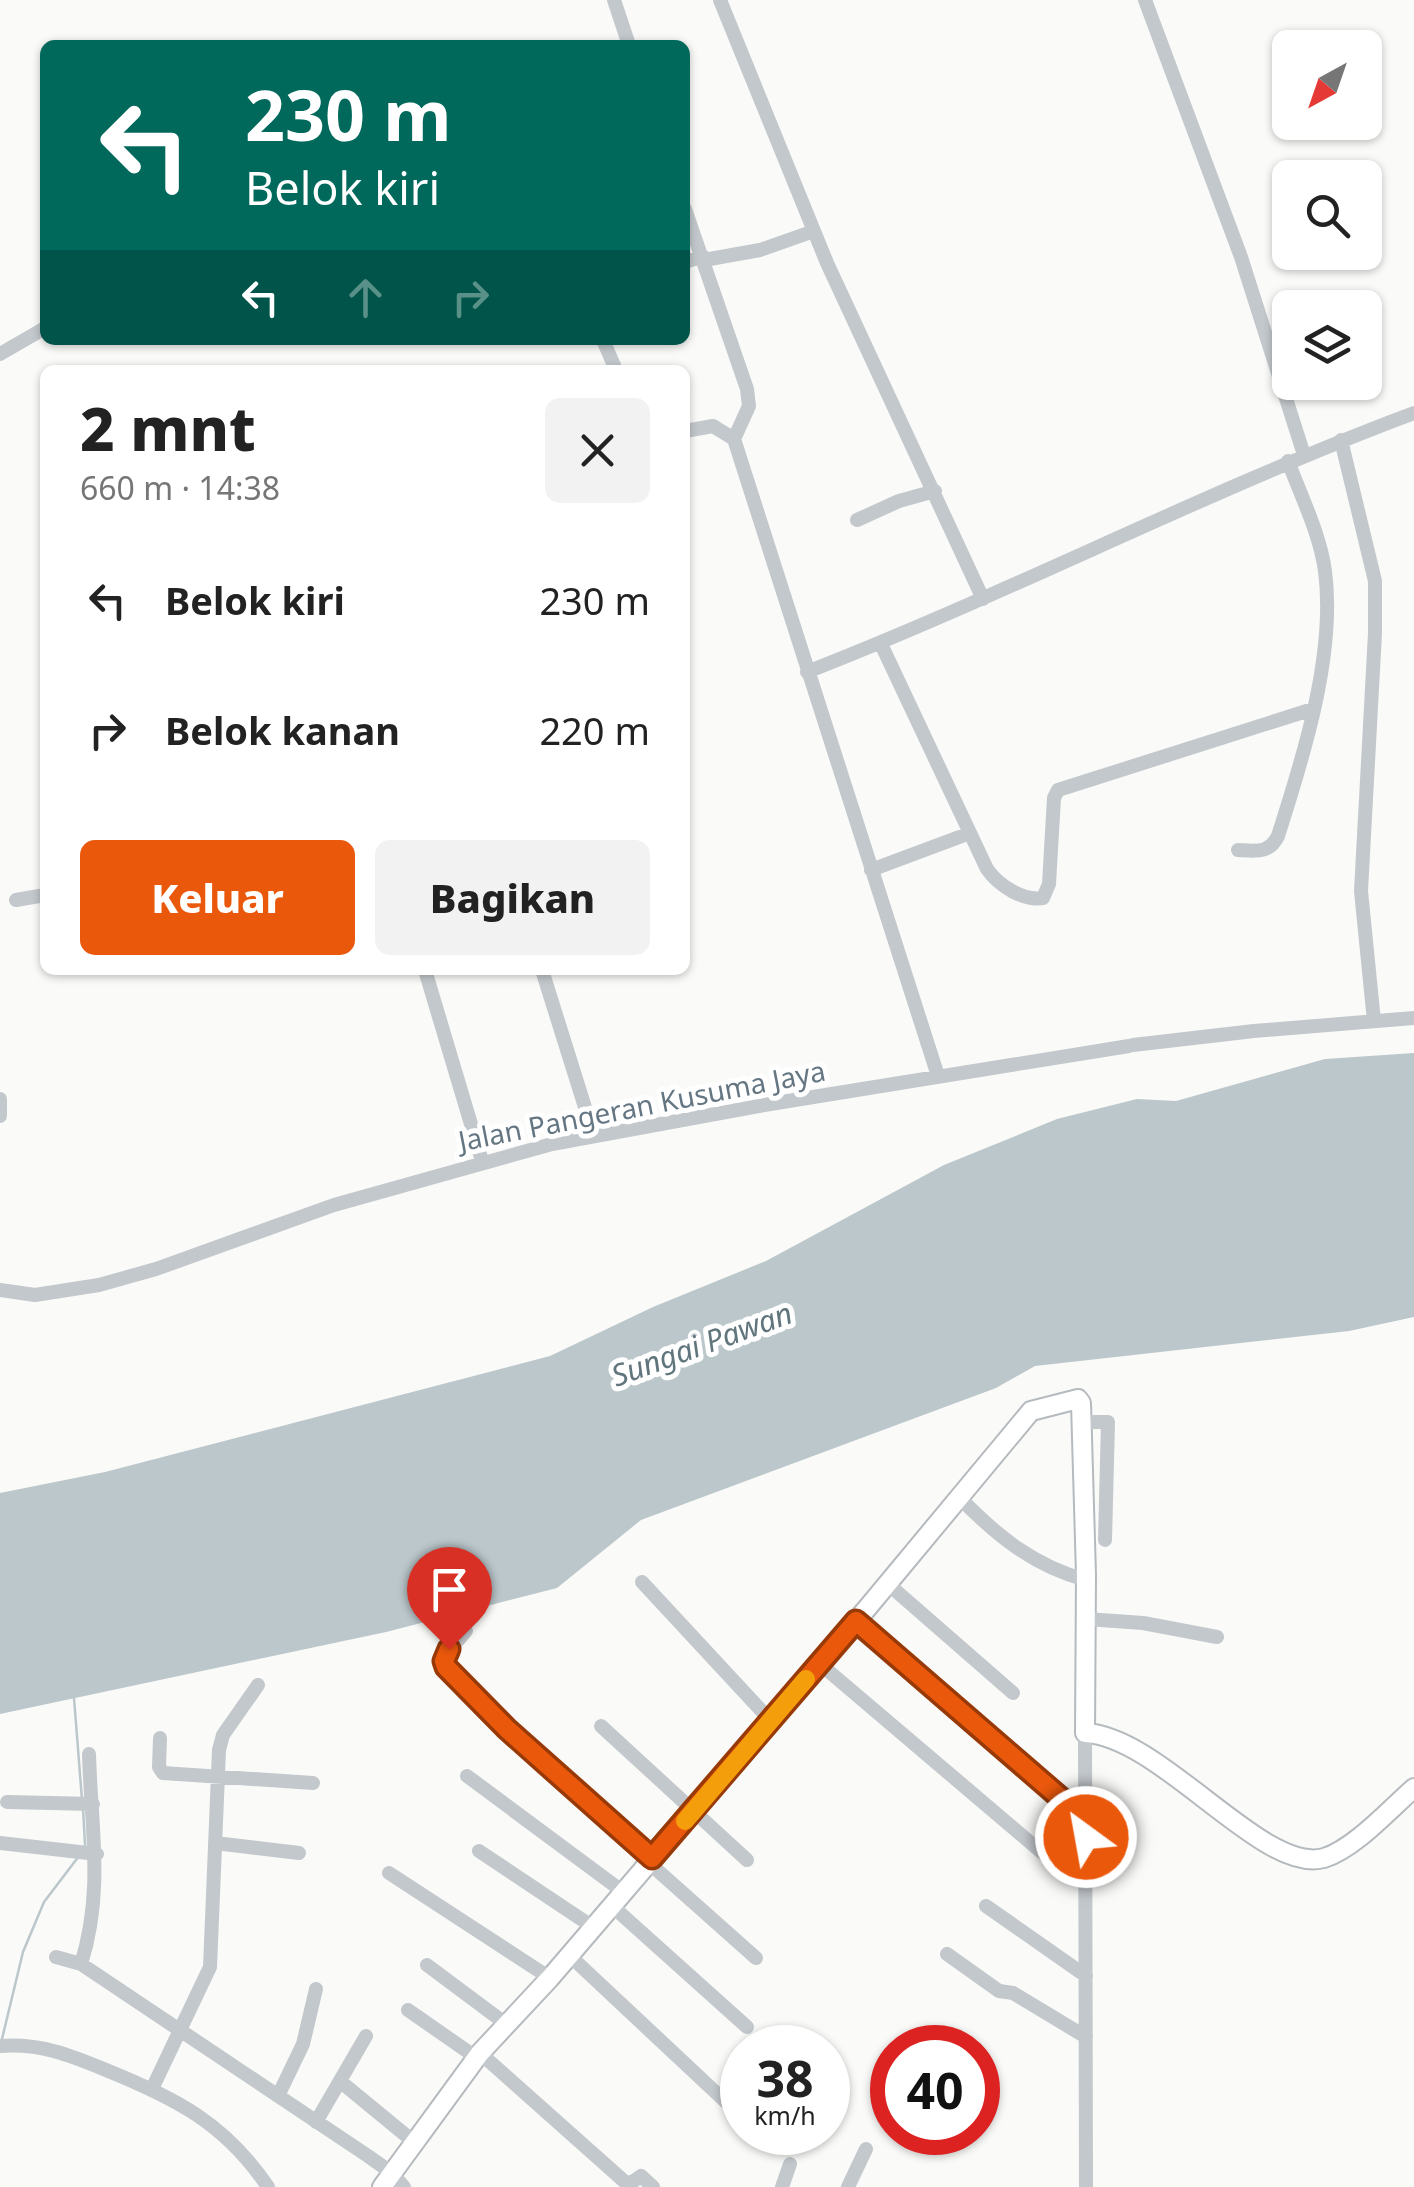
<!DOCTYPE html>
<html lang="id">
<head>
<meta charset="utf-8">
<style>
	body { margin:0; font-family:"Noto Sans",sans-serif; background:#f2f2f2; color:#222; height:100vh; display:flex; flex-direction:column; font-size:38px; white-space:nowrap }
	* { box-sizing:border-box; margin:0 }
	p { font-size:32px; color:#767676 }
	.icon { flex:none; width:55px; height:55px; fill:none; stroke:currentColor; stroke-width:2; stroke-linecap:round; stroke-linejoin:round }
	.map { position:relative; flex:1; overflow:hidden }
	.side { position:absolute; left:40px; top:365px; width:650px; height:610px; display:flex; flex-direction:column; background:#fff; border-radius:15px; box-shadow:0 2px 8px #0004 }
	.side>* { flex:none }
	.guide { position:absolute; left:40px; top:40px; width:650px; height:305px; border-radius:15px; box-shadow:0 2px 8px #0004; background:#00695c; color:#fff; overflow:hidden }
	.needle { width:65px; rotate:220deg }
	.tools { position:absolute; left:1272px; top:30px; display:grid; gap:20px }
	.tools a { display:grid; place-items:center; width:110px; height:110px; border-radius:15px; background:#fff; box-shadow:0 2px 8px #0004; font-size:50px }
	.speed { position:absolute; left:720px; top:2025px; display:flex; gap:20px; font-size:50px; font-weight:700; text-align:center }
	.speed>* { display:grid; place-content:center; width:130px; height:130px; border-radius:50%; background:#fff; box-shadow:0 2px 8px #0004; line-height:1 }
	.speed small { font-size:25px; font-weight:400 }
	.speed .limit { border:15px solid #d22; background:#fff; color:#111 }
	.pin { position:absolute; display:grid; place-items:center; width:85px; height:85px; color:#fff; margin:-102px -42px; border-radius:50% 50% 50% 0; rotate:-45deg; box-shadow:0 0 10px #0007 }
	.pin .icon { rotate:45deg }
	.me { position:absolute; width:110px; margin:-55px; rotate:328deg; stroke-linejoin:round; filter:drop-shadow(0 0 8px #0008) }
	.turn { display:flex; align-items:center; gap:35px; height:210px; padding:0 40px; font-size:45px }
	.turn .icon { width:130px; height:130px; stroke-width:2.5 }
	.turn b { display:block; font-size:70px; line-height:85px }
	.lanes { display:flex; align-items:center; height:95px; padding:0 40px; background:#0003; justify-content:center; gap:50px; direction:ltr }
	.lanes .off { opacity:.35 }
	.round { display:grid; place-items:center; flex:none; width:105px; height:105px; border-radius:15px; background:#f2f2f2 }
	.summary { display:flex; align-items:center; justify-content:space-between; height:170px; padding:0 40px }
	h1 { font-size:60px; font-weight:800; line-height:75px }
	.action { display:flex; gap:20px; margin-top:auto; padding:20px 40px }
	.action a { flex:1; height:115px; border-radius:15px; background:#ea580c; color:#fff; font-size:40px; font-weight:800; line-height:115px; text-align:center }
	.action a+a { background:#f2f2f2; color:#222 }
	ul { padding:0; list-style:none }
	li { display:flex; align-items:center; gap:30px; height:130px; padding:0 40px }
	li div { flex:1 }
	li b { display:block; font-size:38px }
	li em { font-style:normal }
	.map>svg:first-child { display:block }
	.water { fill:#bbc7cb }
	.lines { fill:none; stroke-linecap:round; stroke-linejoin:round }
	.stream { stroke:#bbc7cb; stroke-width:2.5 }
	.major-casing { stroke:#b5babe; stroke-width:22 }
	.minor { stroke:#c3c8cc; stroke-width:14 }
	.major { stroke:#fff; stroke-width:18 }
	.route-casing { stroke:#983908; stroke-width:25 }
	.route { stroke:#ea580c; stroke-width:18 }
	.slow { stroke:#f59e0b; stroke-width:18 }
	.labels { text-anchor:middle; stroke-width:10; stroke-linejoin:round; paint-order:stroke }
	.street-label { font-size:28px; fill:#657683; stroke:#fff }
	.water-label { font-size:30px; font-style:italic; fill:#60757c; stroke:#fff }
</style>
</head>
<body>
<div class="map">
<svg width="1414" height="2187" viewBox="0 0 1414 2187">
	<rect width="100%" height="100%" fill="#fafaf8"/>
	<path class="water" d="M1414 1053V1317L1349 1331 1035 1366 996 1388 641 1520 557 1588 386 1632 0 1714V1493L105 1472 550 1356 653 1307 766 1261 944 1165 1057 1119 1137 1099 1176 1101 1325 1059Z"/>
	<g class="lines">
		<path class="stream" d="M74 1698 82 1800
			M83 1808 85 1845
			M2 2039 23 1952 44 1902 79 1856"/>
		<defs>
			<path id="major" d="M382 2187 480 2053 550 1978 869 1606 1031 1411 1078 1399 1081 1403 1086 1575 1085 1733C1161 1736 1263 1875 1324 1858 1354 1849 1390 1809 1414 1788"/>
		</defs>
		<use href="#major" class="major-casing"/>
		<path class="minor" d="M614 0 629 45
			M720 0 827 263 983 599
			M1145 0 1241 257 1304 455
			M685 209 747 389 749 406 734 439
			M704 260 760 250 814 231
			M685 262 703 256
			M603 340 616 370
			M0 354 45 328
			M685 431 713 426 734 439 938 1076
			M1341 440 1375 581V633L1361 891 1374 1021
			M857 520 899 501 935 491
			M881 644 987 869C999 886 1023 901 1043 898L1049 884 1054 798 1058 790 1313 709
			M807 672C1012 592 1208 490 1414 413
			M1238 850C1256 851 1269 854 1278 836 1303 758 1336 654 1325 571 1320 534 1301 496 1288 461
			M871 870 970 833
			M16 900 45 895
			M425 970 482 1161
			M542 970 594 1136
			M1133 1045 1254 1031 1414 1018
			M0 1099V1116
			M0 1290 35 1295 99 1285 156 1269 334 1205 552 1144 770 1104 1129 1046
			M1082 1422H1108L1105 1540
			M960 1498C997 1536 1034 1566 1086 1580
			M642 1582 771 1721
			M888 1584 1013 1693
			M1086 1619 1143 1623 1217 1637
			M856 1621 1087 1820
			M466 1631 446 1654 447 1667 507 1729 652 1857
			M819 1663 1052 1861 1085 1876
			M601 1726 747 1860
			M1085 1733 1086 2187
			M160 1738 159 1767 163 1773 313 1783
			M467 1776 622 1891
			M7 1802 93 1804
			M0 1843 97 1854
			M215 1843 299 1853
			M479 1851 593 1927
			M648 1862 756 1958
			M389 1873 550 1978
			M611 1905 747 2027
			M986 1906 1086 1976
			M947 1954 999 1991 1013 1993 1086 2037
			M569 1955 742 2117
			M56 1957 81 1964 368 2156 392 2173 404 2187
			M81 1964C104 1891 91 1828 89 1754
			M427 1965 506 2024
			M408 2010 477 2058
			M0 2046C40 2043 70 2055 106 2070 175 2098 225 2123 268 2187
			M480 2053 625 2182 631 2183 641 2176 653 2187
			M341 2082 414 2142
			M152 2089 210 1967 219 1750 223 1735 258 1685
			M278 2096 303 2044 316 1989
			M316 2122 366 2036
			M759 2132 766 2139
			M782 2187 790 2164
			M848 2187 866 2149"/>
		<use href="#major" class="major"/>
	</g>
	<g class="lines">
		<defs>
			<path id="route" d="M449 1649 444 1661 446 1667 507 1729 652 1858 856 1621 1086 1820V1837"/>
		</defs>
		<use href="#route" class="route-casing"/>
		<use href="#route" class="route"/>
		<path class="slow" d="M685 1821 806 1679"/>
	</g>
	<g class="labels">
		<g class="street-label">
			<text transform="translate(642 1106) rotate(-11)" y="10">Jalan Pangeran Kusuma Jaya</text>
		</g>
		<g class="water-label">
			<text transform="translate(702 1345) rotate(-20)" y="10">Sungai Pawan</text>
		</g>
	</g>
</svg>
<div class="tools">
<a><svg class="needle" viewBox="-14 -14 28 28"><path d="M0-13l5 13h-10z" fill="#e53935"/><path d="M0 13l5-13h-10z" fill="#767676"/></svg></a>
<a><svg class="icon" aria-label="search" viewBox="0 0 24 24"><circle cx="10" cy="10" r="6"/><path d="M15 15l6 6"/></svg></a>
<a><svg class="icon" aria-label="layers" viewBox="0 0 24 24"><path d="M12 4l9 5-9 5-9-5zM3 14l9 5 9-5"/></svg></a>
</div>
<div class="speed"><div>38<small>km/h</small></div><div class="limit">40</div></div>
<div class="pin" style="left:449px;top:1649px;background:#d93025"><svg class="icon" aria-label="arrive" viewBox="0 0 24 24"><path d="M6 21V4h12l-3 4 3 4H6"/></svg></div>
<svg class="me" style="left:1086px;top:1837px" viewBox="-20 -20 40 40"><circle r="17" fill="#ea580c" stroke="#fff" stroke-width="3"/><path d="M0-11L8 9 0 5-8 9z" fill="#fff"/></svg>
<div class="guide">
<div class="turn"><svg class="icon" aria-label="left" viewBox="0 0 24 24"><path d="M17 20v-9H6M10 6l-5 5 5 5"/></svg><div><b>230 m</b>Belok kiri</div></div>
<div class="lanes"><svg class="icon" aria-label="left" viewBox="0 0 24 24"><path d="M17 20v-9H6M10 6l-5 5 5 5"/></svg><svg class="icon off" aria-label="ahead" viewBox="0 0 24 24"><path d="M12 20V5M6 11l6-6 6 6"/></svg><svg class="icon off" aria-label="right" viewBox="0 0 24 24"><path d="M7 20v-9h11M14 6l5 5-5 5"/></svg></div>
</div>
<section class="side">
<div class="summary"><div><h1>2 mnt</h1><p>660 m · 14:38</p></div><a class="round"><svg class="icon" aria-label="close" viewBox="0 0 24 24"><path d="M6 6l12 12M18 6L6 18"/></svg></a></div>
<ul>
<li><svg class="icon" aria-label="left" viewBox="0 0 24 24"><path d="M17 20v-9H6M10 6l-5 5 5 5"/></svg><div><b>Belok kiri</b></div><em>230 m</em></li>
<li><svg class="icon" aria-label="right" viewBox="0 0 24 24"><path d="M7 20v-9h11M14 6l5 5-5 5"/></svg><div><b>Belok kanan</b></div><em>220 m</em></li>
</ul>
<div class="action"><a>Keluar</a><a>Bagikan</a></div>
</section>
</div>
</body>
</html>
